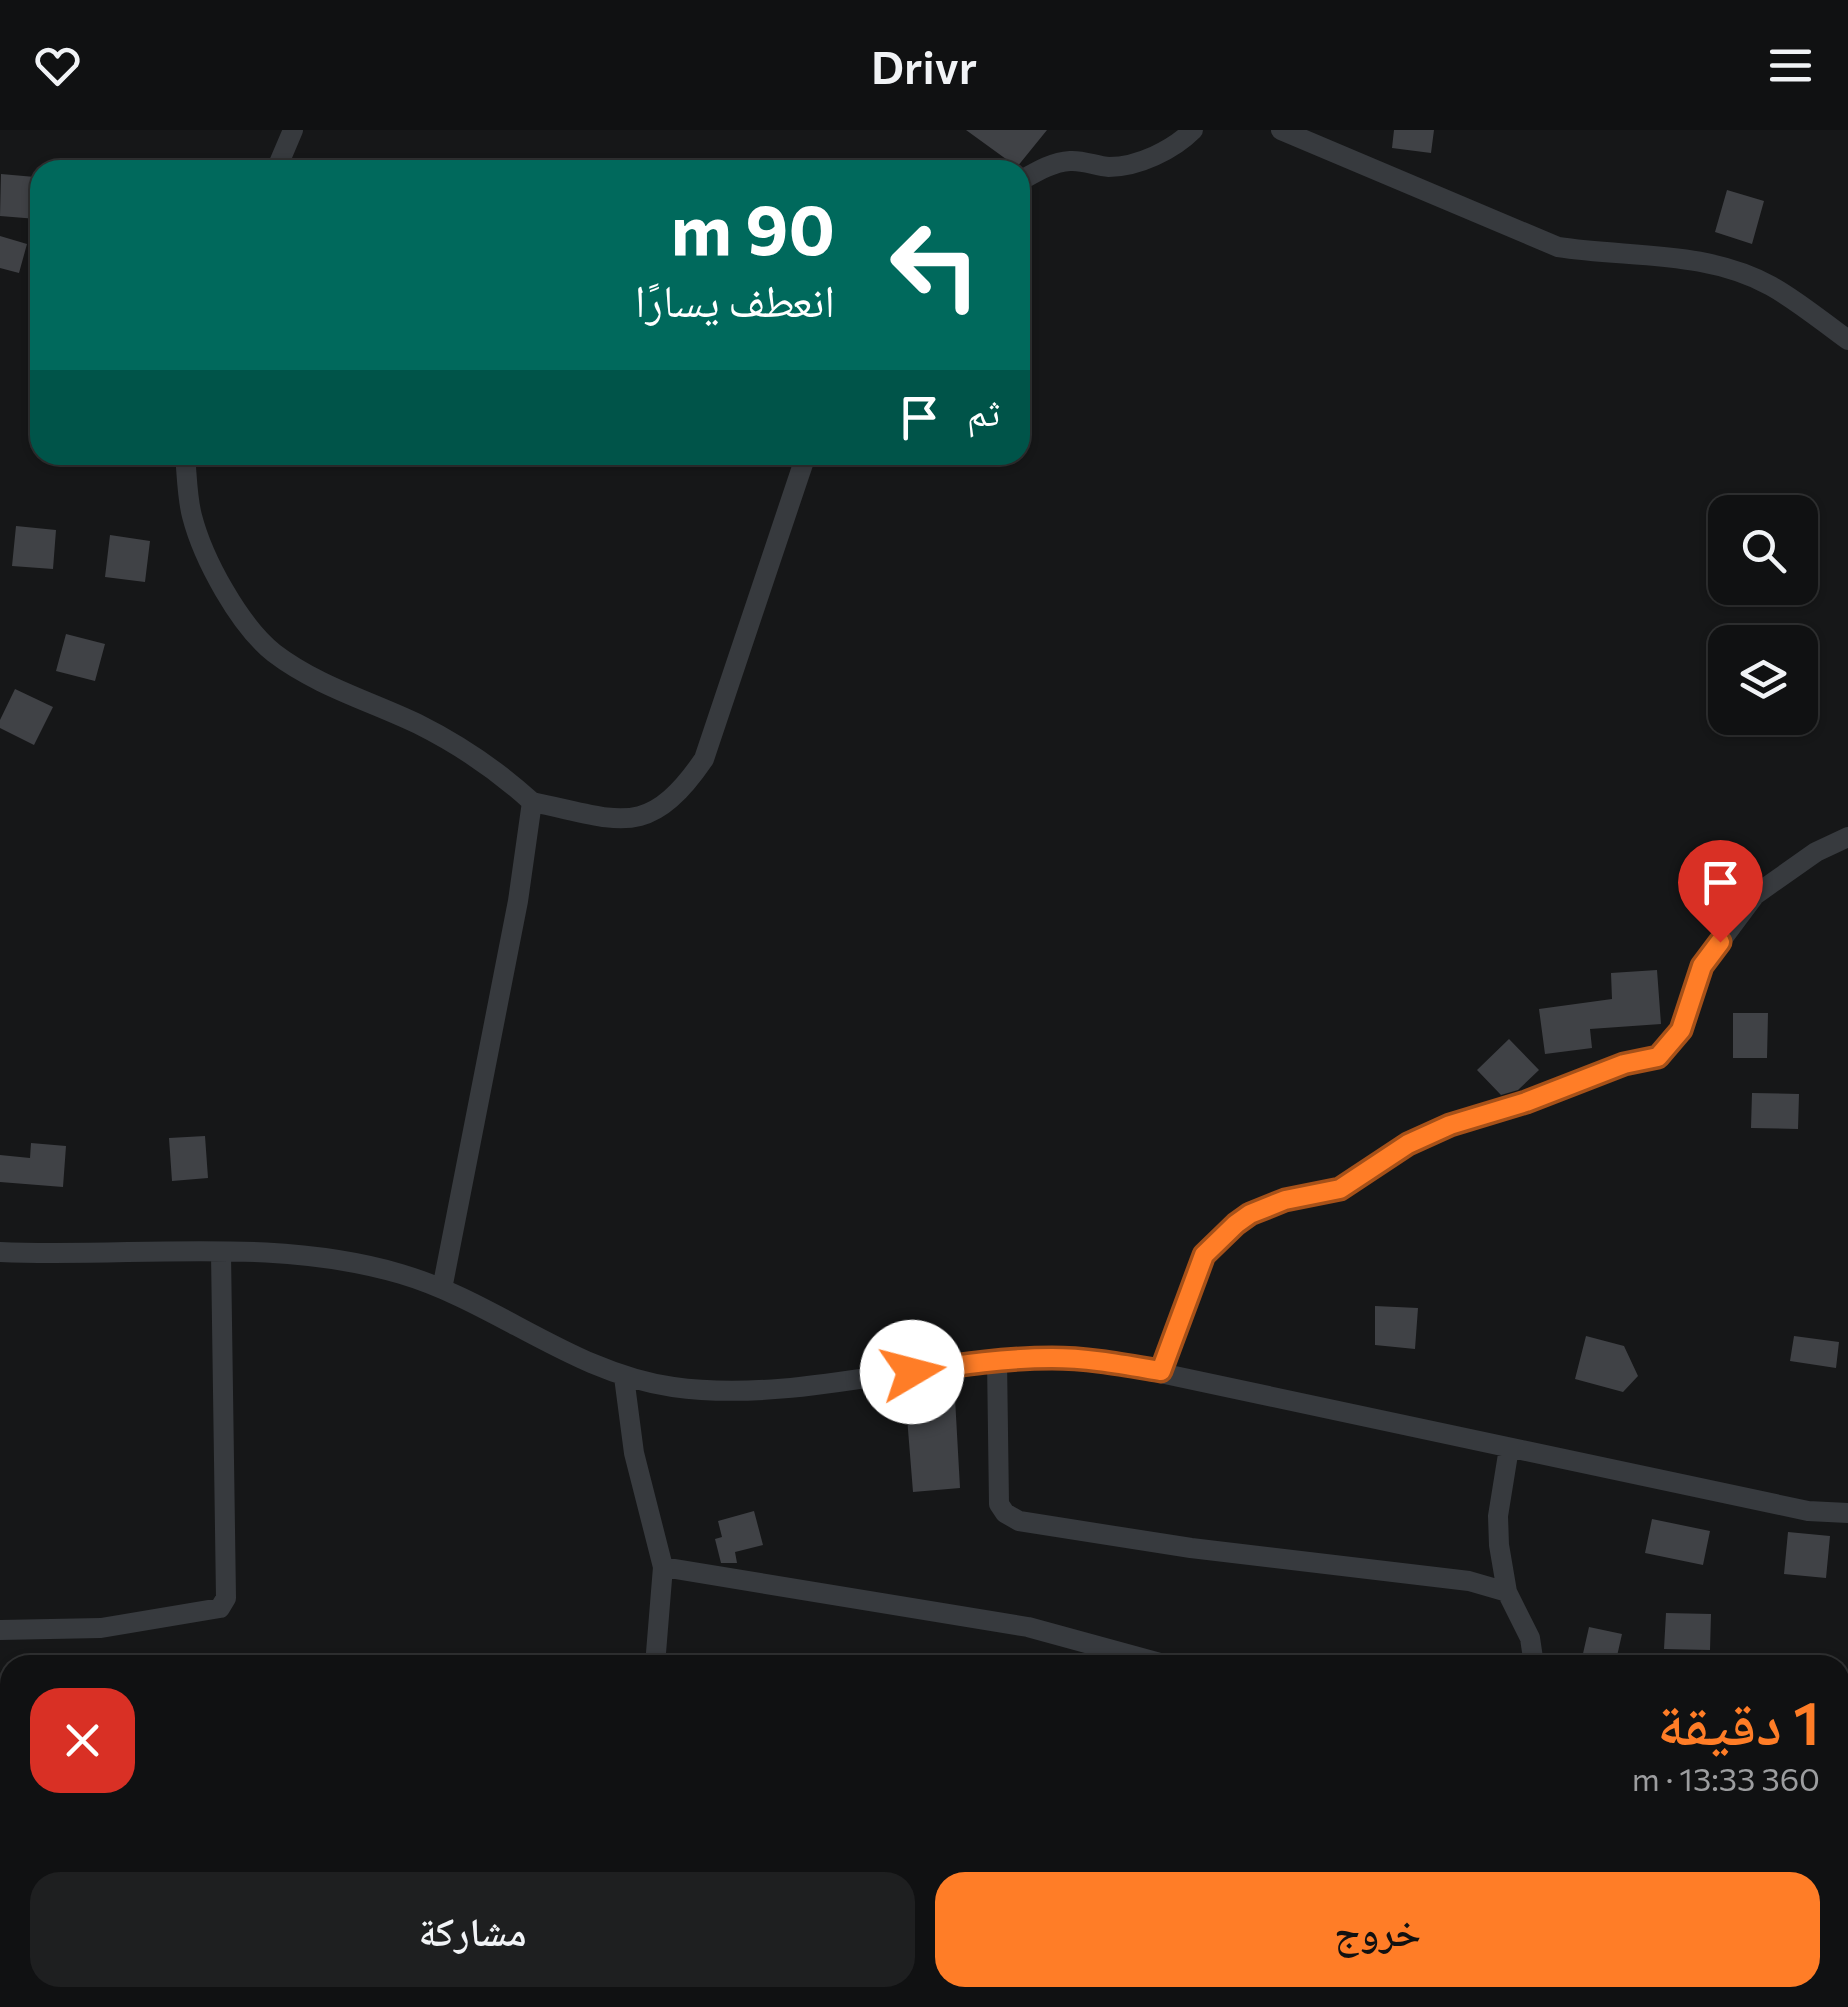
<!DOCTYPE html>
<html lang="ar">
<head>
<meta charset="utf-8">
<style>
	body { margin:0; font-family:Commissioner,"Noto Naskh Arabic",sans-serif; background:#1e1f20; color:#f1f3f6; direction:rtl; height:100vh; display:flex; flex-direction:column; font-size:38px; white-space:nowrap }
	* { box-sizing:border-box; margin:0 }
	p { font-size:32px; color:#9c9d9f }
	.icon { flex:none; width:55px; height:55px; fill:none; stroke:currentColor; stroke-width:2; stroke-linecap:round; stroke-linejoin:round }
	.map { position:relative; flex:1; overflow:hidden; direction:ltr }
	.details { position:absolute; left:0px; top:1525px; width:1850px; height:352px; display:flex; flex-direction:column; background:#101112; border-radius:30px 30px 0 0; box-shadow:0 2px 8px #0004,0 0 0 2px #303132; direction:rtl }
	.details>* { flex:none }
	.banner { position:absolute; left:30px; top:30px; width:1000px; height:305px; border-radius:30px; box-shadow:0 2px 8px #0004,0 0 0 2px #303132; direction:rtl; background:#00695c; color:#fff; overflow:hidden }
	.buttons { position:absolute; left:1708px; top:365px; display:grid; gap:20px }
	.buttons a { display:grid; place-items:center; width:110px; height:110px; border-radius:20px; background:#101112; box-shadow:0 2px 8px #0004,0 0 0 2px #303132; font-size:50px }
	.pin { position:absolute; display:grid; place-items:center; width:85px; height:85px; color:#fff; margin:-102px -42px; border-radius:50% 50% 50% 0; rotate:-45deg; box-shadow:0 0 10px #0007 }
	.pin .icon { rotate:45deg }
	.me { position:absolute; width:110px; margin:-55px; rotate:82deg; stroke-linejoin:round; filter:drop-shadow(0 0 8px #0008) }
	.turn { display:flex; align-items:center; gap:35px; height:210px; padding:0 30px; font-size:45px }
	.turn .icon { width:130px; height:130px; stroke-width:2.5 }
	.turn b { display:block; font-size:70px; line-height:85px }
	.then { display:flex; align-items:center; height:95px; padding:0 30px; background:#0003; gap:20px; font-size:38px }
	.round { display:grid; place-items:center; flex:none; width:105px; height:105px; border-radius:30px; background:#1e1f20 }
	.headline { display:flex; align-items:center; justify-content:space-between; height:170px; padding:0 30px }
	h1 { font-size:60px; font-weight:600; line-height:75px; color:#ff7d27 }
	.action { display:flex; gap:20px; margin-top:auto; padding:20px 30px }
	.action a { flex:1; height:115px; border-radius:30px; background:#ff7d27; color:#111; font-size:40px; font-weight:600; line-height:115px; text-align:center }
	.action a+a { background:#1e1f20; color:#f1f3f6 }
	header { display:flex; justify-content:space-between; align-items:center; height:130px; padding:0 30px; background:#101112; font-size:45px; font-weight:600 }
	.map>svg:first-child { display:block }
	.building { fill:#404246 }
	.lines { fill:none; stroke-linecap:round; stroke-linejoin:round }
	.minor { stroke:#373a3e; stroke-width:20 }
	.route-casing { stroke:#a65119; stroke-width:25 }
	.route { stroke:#ff7d27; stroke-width:18 }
</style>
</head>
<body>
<header><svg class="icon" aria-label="menu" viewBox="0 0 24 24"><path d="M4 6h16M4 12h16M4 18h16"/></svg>Drivr<svg class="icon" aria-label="heart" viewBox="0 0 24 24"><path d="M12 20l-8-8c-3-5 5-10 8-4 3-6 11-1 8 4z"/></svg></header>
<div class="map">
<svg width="1848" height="1877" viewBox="0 0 1848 1877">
	<rect width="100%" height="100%" fill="#161718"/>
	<path class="building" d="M966 0H1047L1017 37Z
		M1394 0H1434L1431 23 1392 18Z
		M1 44 35 47 34 62H39L37 89 0 86Z
		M1727 60 1764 71 1752 114 1715 102Z
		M0 106 27 114 19 143 0 138Z
		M16 396 56 400 53 439 12 436Z
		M110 405 150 411 145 452 105 447Z
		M66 504 105 514 95 551 56 541Z
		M15 559 53 577 34 615 0 598V590Z
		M1657 840 1661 894 1590 899 1592 918 1545 924 1539 879 1612 869 1611 843Z
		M1733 883H1768L1767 928H1733Z
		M1509 909 1539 940 1518 960 1501 965 1477 940Z
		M1752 963 1799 964 1798 999 1751 998Z
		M205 1006 208 1048 172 1051 169 1008Z
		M31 1013 66 1016 63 1057 0 1052V1025L30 1028Z
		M1375 1176 1418 1178 1415 1219 1375 1215Z
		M1586 1206 1624 1216 1638 1246 1623 1262 1575 1249Z
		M1794 1206 1839 1212 1836 1238 1790 1231Z
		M955 1268 960 1358 913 1362 907 1287 894 1288 893 1272Z
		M754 1381 763 1415 735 1422 737 1433H721L715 1409 722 1407 718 1391Z
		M1652 1389 1710 1401 1703 1435 1645 1423Z
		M1788 1402 1830 1406 1826 1448 1784 1444Z
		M1666 1483 1711 1484 1710 1520 1664 1519Z
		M1589 1497 1622 1504 1615 1535 1582 1528Z"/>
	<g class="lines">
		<path class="minor" d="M1281 0 1558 117C1629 128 1706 120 1771 156 1798 171 1823 192 1848 210
			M276 40 293 0
			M1020 51C1036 42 1052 32 1070 31 1083 30 1096 36 1109 37 1138 37 1173 20 1193 0
			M185 325C187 345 187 367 192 386 203 429 239 495 274 523 317 556 370 571 418 594 460 615 497 640 532 672L518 771 442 1159
			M532 672C618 689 647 712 704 629L806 325
			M0 1122C132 1128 272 1106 401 1144 496 1172 573 1243 673 1257 781 1272 890 1239 998 1230 1033 1227 1068 1229 1104 1231L1808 1381 1848 1383
			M997 1230 999 1374 1005 1383 1019 1391 1191 1418 1469 1451 1507 1462
			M1161 1241 1204 1125 1236 1094 1251 1083 1285 1071 1339 1059 1408 1014 1451 995 1526 972 1624 935 1658 927 1681 901 1702 836 1755 765 1816 722 1848 707
			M624 1247 634 1323 663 1437 655 1535
			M1509 1318 1498 1386 1499 1415 1507 1462 1530 1508 1534 1535
			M663 1437 1028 1497 1167 1535
			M0 1500 101 1498 220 1478 226 1468 221 1123
			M481 1877 491 1868
			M1848 1877V1874"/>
	</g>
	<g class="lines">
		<defs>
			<path id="route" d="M912 1242C959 1235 1005 1228 1052 1228 1089 1228 1125 1235 1161 1241L1204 1125 1236 1094 1250 1084 1285 1070 1340 1059 1408 1014 1450 995 1526 972 1624 934 1658 927 1681 900 1702 836 1720 812"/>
		</defs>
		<use href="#route" class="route-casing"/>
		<use href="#route" class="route"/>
	</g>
</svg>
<div class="buttons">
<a><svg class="icon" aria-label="search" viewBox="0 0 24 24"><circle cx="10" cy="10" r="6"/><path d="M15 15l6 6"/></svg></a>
<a><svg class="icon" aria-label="layers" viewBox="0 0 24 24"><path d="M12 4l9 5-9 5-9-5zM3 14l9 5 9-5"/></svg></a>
</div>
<div class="pin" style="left:1720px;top:812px;background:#d93025"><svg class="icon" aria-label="arrive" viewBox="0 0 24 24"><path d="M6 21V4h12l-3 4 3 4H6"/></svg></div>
<svg class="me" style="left:912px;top:1242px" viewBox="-20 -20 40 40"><circle r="19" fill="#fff"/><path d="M0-13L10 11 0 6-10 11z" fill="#ff7d27"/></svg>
<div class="banner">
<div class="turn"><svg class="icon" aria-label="left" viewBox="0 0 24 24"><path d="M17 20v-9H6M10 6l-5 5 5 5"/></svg><div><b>90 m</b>انعطف يسارًا</div></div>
<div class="then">ثم<svg class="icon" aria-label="arrive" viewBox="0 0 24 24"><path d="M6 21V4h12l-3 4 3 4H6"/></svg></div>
</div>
<section class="details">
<div class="headline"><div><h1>1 دقيقة</h1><p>360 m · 13:33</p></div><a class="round" style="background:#d93025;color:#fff"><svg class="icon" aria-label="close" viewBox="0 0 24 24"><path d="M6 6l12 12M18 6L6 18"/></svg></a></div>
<div class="action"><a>خروج</a><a>مشاركة</a></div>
</section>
</div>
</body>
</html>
